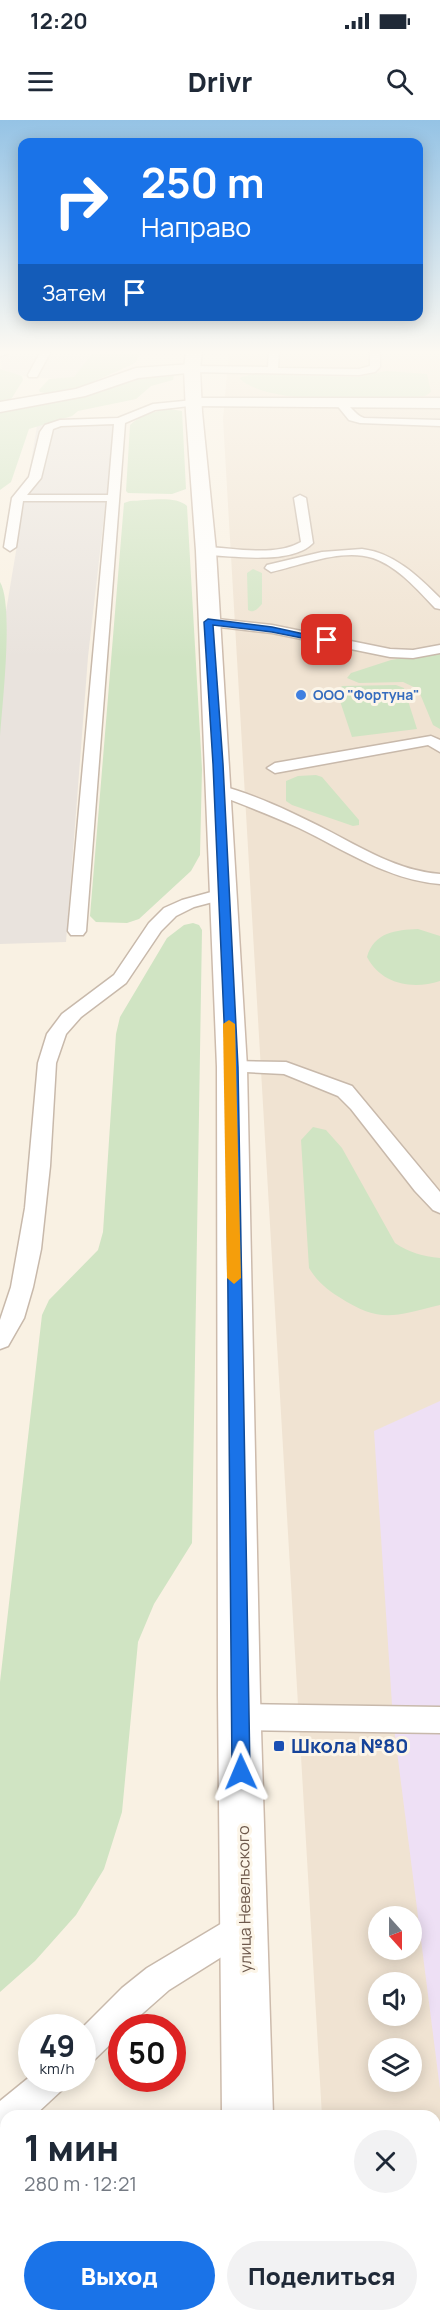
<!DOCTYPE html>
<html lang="ru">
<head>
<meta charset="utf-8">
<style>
	body { margin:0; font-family:Manrope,sans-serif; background:#f2f2f3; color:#1f2937; height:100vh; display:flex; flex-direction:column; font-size:22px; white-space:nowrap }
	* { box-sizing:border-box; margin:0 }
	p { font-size:20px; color:#747a83 }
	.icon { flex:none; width:33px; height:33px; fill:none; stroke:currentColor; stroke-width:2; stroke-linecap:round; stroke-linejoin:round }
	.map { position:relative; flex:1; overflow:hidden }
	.details { position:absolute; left:0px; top:1990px; width:441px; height:212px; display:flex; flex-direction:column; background:#fff; border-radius:18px 18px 0 0; box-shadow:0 3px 15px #0003 }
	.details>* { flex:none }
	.top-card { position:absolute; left:18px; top:18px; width:405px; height:183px; border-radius:12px; box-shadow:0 3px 15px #0003; background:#1a73e8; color:#fff; overflow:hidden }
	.needle { width:39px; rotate:159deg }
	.controls { position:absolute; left:368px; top:1786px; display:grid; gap:12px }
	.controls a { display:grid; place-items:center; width:54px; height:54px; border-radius:50%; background:#fff; box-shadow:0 3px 15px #0003; font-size:30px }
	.speed { position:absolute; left:18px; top:1894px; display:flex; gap:12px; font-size:30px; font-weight:700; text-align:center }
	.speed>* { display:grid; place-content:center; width:78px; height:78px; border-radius:50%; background:#fff; box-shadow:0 3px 15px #0003; line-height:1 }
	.speed small { font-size:15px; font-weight:400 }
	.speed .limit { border:9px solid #d22; background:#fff; color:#111 }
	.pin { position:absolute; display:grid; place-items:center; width:51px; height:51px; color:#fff; margin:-26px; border-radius:12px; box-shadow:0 3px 9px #0006 }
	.me { position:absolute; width:66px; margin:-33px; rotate:359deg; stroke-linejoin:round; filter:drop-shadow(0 0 4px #0008) }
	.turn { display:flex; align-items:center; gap:21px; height:126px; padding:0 24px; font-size:27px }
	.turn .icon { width:78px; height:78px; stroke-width:2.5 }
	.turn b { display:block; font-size:42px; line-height:51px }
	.then { display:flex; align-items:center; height:57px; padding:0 24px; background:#0003; gap:12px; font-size:22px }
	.round { display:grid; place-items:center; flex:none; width:63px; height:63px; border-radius:32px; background:#f2f2f3 }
	.headline { display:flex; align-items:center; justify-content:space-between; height:102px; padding:0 24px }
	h1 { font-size:36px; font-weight:800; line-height:45px }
	.action { display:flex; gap:12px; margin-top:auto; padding:12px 24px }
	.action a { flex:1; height:69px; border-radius:36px; background:#1a73e8; color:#fff; font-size:24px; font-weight:800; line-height:69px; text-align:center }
	.action a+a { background:#f2f2f3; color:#1f2937 }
	.status { display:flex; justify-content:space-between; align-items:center; height:42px; padding:0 30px; background:#fff; direction:ltr }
	.status svg { height:16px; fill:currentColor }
	header { display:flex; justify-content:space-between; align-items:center; height:78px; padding:0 24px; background:#fff; font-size:27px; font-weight:800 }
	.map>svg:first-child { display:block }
	.residential { fill:#f0e3d2; fill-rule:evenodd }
	.industrial { fill:#e9e3dd }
	.education { fill:#eee0f5 }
	.green { fill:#d0e4c3 }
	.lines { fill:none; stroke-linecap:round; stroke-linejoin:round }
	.service-casing { stroke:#c8b9ab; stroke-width:3 }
	.minor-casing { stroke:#c8b9ab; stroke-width:3 }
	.tertiary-casing { stroke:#c8b9ab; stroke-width:3 }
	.secondary-casing { stroke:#cdbbac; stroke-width:3 }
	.service { fill:#fff; fill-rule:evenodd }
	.minor { fill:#fff; fill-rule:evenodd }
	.tertiary { fill:#fff; fill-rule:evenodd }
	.secondary { fill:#fff; fill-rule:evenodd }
	.route { fill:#1a73e8; stroke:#114b97; stroke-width:1.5 }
	.slow { fill:#f59e0b }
	.shop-dot { fill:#3f7fe0; stroke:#fcf5e8; stroke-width:2 }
	.transit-dot { fill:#1a4fb4; stroke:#fcf5e8; stroke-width:2 }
	.labels { text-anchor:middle; stroke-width:6; stroke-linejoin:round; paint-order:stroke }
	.far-shop-label { font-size:14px; font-weight:bold; fill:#366cbe; stroke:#fcf5e8; text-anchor:start }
	.street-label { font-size:16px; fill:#6e594c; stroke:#fcf5e8 }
	.near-transit-label { font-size:20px; font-weight:bold; fill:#164399; stroke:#fcf5e8; text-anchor:start }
</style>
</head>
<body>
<div class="status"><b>12:20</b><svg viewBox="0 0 49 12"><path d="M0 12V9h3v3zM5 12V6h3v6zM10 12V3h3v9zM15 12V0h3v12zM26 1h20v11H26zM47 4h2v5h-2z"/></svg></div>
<header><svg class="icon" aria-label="menu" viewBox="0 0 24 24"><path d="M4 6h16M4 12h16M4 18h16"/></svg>Drivr<svg class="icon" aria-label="search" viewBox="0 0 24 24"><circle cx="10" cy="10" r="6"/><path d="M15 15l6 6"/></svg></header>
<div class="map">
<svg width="440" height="2201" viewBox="0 0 440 2201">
	<rect width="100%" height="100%" fill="#f9f1e3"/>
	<path class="residential" d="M229 231H440V2201H334V2196H435V1996H322L223 299ZM378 1797H411V1830H378ZM378 1863H411V1896H378ZM378 1929H411V1962H378Z"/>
	<path class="industrial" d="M0 231H93V242L76 260 28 257 2 251Z
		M38 300H115L88 537 66 822 0 824V527Z
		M0 2071H6V2196H116L119 2201H0Z"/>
	<path class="education" d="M440 1281V1969L393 1600 374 1311Z"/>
	<path class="green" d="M94 231H141L136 242 129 246C107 255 63 279 40 272L39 270 49 259 74 257Z
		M0 249 22 256 23 260 10 281 0 284Z
		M386 251 427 254 431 272 425 276 408 278C369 278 267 286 239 258L252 254 359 257Z
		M165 255 174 256 173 260 151 266 136 279 78 291 72 296 29 309 11 362 0 370V293L85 277 140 258Z
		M170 289 182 291 186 369 172 374 128 373 126 371 130 305C139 296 157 290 170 289Z
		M130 381C147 381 175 375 187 386L202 649 200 735 191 751 139 799 127 803 96 802 90 796 124 383Z
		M253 449 262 453V484C258 488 254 494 248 490L247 453Z
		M0 462C14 485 2 586 0 617Z
		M440 532V609L433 605 418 569 403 562 359 563 347 558 351 553 391 540Z
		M396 565 404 568 417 609 352 617 337 572 342 566Z
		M316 655 322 657 359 700V705L353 706 292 685 286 681V661L298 656Z
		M193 803 199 805 202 810 192 1423 154 1484 138 1522 122 1692 104 1749 76 1795 35 1841 0 1872V1562L42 1195 49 1180 98 1130 103 1112 116 914 120 897 167 818 184 805Z
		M418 809 440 816V861C412 870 381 864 367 837 374 812 396 810 418 809Z
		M313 1007 326 1010 342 1028 395 1123C410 1133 422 1136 440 1138V1185C393 1196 381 1204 339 1177 326 1169 317 1161 309 1148L301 1020Z"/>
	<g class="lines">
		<defs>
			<path id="service" d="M0 231H7V234L0 236Z
				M41 231H51L37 257H29L28 255Z
				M269 231H279L278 248 359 249 370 246V231H380V247L375 252 359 255 192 252 187 249 192 246 268 247Z
				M194 280 199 283 198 285 155 290 125 303 86 811 83 815H71L68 811 107 381H23L16 427 10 431 4 427 12 378 29 357 40 312 45 305 60 300 118 298 153 284ZM114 304 108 375H27L41 358 53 309 61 306Z
				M341 281C351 284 354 295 364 298L440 300V306L360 303 349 300 336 284Z
				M300 375 306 378 313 423C292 445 235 436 206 435L200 431 206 427C236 428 274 437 301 422L294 378Z
				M362 429C394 433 417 455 440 478V489L435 488C418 470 397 446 373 438 342 428 302 445 271 452L265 448 267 445 322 432Z
				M208 498 272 505 390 529 413 530 440 525V533L413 538 390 537 272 513 203 505 201 502 203 499Z
				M431 616 440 620V632L428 625 275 653 267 648 275 643Z
				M218 665C254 674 291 692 325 709 362 728 398 751 440 754V764C388 760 345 730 299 708 271 695 241 684 213 673L210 670 213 667Z
				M222 769 230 774 228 778 194 787 176 796 161 811 126 863 81 897 66 914 56 943 50 1046 41 1129 33 1167 24 1198 8 1226 0 1229V1200L11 1167 25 1088 38 943 47 914 62 894 114 855 149 803 164 788 182 780Z
				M232 941 286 942 352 966 440 1072V1093L433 1090 415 1071 351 989 338 976 284 954 225 951 223 947 225 943Z
				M240 1584 440 1587V1613L240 1610 230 1606 226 1597 230 1588Z
				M244 1790 255 1794 259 1805 255 1816 169 1870 126 1908H122V1913L93 1941 82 1946V1908L122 1868 147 1848Z
				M32 1955V1959H67L62 1970 34 1996H6V2013L0 2015V1981Z"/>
			<path id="minor" d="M192 244 200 249 197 252 138 258 85 276 0 292V282L76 269 136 248Z"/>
			<path id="tertiary" d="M194 278H440V288L188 286 186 283Z"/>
			<path id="secondary" d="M186 231H202L200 249 202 292 216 431 247 947 260 1576 273 1996H222L218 1576 217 947 196 431 186 292 184 249Z
				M223 2196H279V2201H223Z"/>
		</defs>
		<use href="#service" class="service-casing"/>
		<use href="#minor" class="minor-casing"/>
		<use href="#tertiary" class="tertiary-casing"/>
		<use href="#secondary" class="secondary-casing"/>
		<use href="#service" class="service"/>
		<use href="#minor" class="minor"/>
		<use href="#tertiary" class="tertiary"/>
		<use href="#secondary" class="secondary"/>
	</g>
	<linearGradient id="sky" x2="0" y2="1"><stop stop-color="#95c3e5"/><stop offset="0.43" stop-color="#fcf9f2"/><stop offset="1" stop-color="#fcf9f2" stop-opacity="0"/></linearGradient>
	<rect width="440" height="539" fill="url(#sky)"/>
	<path class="route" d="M208 499 272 507 331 520 327 523 272 512 213 505 223 644 238 947 250 1652 247 1658 241 1661 234 1658 232 1652 226 947 213 644 204 502Z"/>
	<path class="slow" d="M229 900 235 904 241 1158 234 1164 227 1158 223 904Z"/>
	<circle class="shop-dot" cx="301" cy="575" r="6"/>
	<rect class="transit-dot" x="273" y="1620" width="12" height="12" rx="3"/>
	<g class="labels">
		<g class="far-shop-label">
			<text x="313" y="580">ООО "Фортуна"</text>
		</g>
		<g class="street-label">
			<text transform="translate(244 1779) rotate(-91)" y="6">улица Невельского</text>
		</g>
		<g class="near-transit-label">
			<text x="291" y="1633">Школа №80</text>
		</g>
	</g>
</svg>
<div class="controls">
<a><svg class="needle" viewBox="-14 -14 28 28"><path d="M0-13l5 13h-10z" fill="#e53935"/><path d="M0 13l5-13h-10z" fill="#747a83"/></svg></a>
<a><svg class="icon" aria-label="sound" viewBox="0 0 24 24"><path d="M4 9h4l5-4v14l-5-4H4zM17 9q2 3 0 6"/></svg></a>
<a><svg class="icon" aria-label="layers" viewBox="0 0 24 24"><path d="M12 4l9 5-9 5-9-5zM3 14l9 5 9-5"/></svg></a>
</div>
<div class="speed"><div>49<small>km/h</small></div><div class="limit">50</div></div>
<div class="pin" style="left:327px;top:520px;background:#d93025"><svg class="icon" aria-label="arrive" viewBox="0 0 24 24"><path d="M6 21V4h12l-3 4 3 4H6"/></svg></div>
<svg class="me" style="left:241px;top:1652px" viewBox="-20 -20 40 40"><path d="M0-17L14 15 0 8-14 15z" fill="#1a73e8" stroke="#fff" stroke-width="4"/></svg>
<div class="top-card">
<div class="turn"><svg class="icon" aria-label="right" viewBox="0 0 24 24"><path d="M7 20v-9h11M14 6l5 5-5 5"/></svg><div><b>250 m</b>Направо</div></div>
<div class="then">Затем<svg class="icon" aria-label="arrive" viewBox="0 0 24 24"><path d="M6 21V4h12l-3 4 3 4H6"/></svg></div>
</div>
<section class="details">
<div class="headline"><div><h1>1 мин</h1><p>280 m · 12:21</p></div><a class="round"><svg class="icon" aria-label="close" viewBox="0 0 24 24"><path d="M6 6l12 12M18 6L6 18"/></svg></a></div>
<div class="action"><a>Выход</a><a>Поделиться</a></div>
</section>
</div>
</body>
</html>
